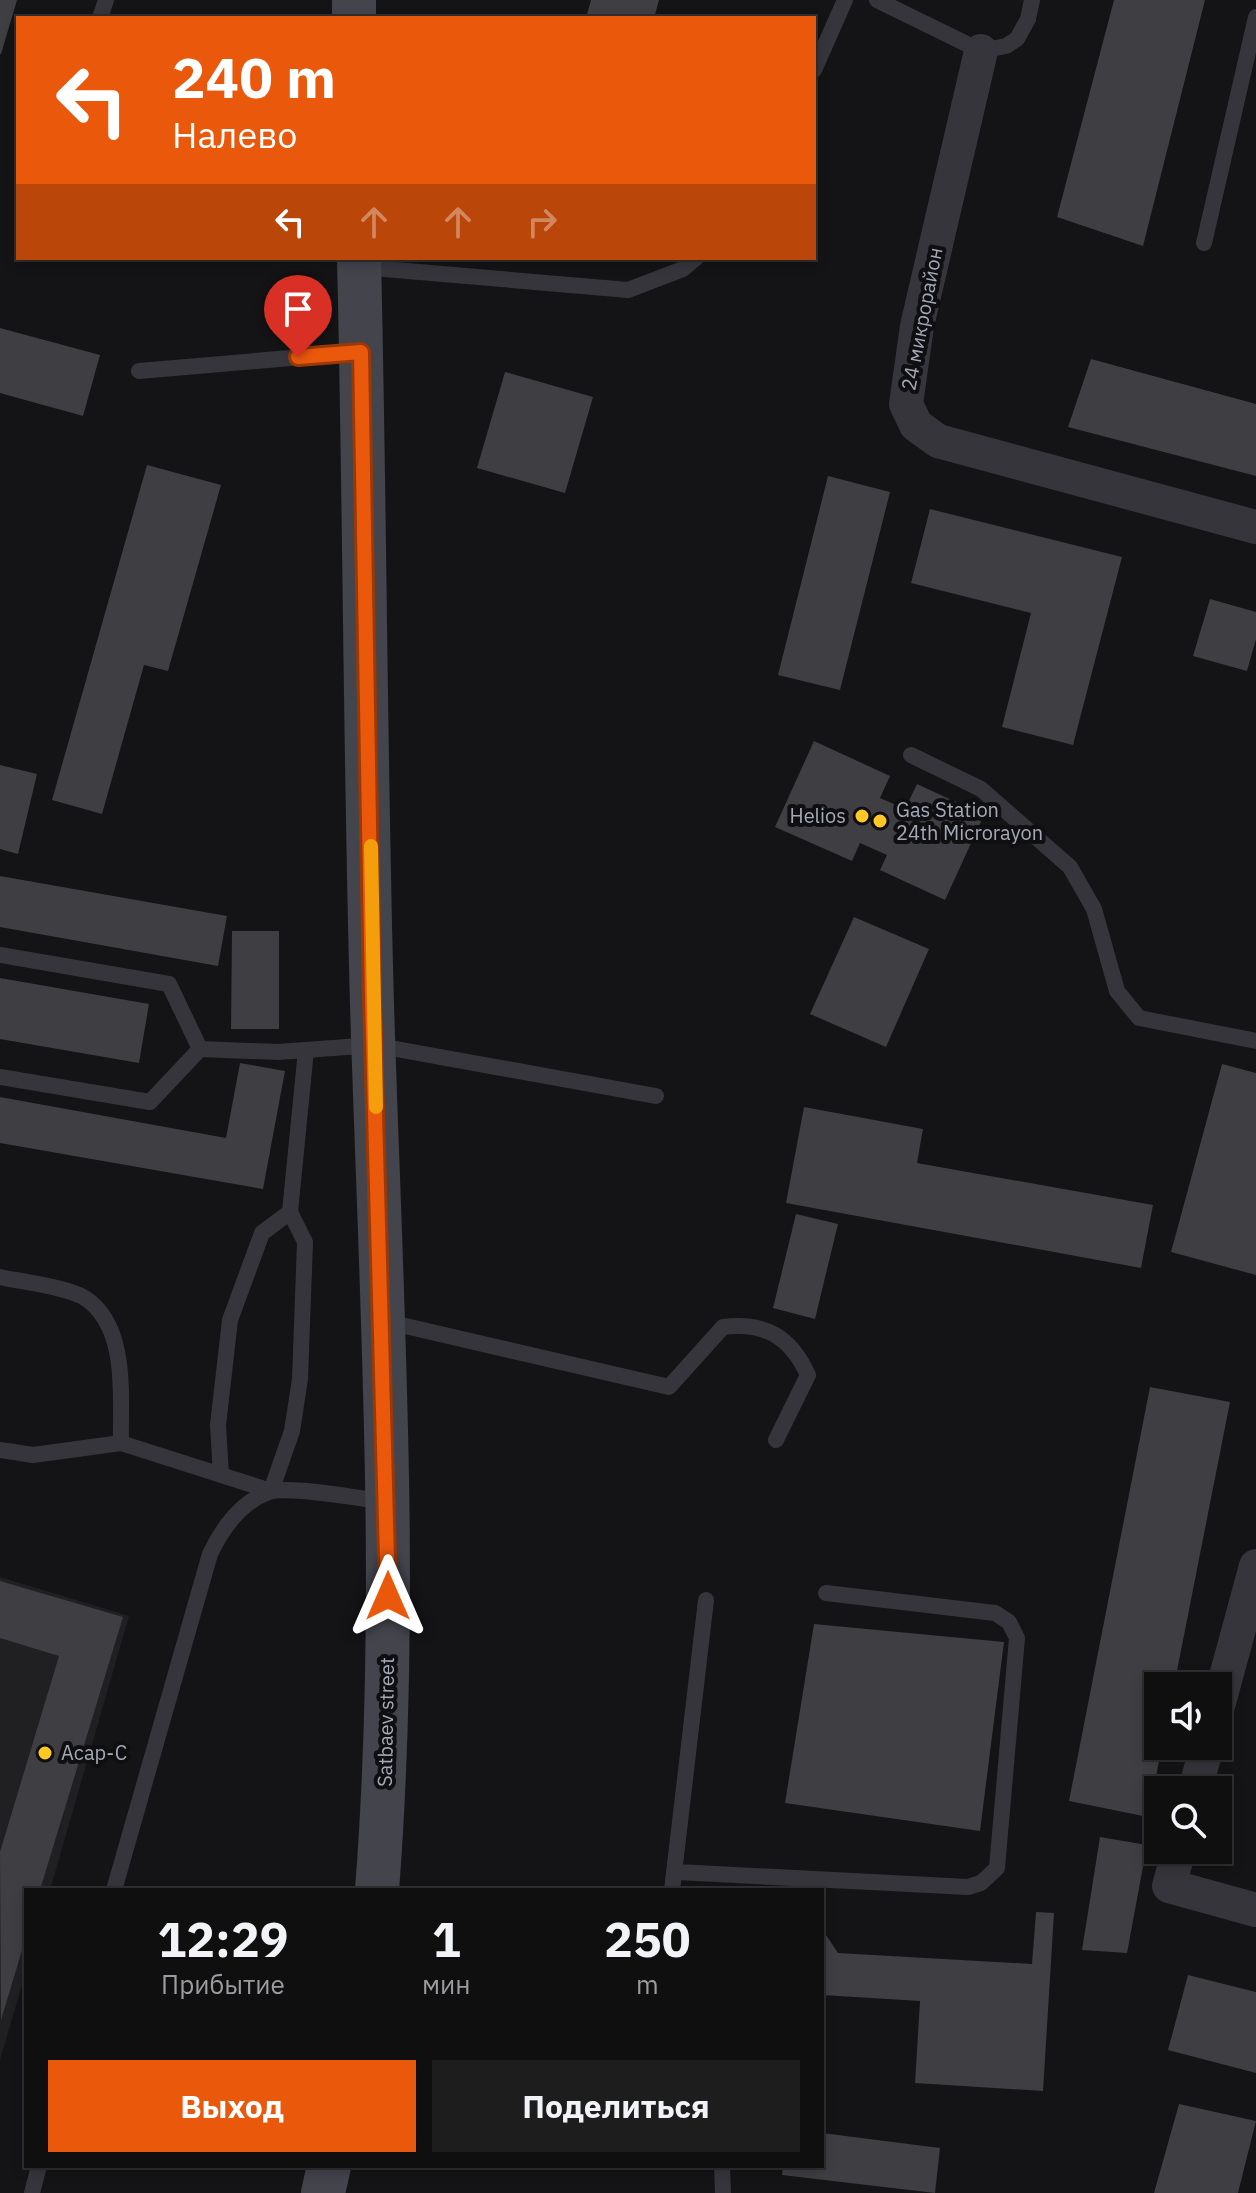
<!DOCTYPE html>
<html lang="ru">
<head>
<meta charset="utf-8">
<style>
	body { margin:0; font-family:"IBM Plex Sans",sans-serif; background:#1d1d1e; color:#f1f3f6; height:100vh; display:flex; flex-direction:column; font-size:30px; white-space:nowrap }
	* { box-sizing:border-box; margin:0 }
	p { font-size:26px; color:#9b9c9f }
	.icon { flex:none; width:44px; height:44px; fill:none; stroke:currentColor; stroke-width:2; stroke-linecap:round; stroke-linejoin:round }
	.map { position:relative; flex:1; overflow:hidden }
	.panel { position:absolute; left:24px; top:1888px; width:800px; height:280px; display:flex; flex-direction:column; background:#0f0f10; border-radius:0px; box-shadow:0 4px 12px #0003,0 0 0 2px #2f2f30 }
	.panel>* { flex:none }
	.banner { position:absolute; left:16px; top:16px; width:800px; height:244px; border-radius:0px; box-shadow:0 4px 12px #0003,0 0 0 2px #2f2f30; background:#ea580c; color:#fff; overflow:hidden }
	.buttons { position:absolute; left:1144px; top:1672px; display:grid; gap:16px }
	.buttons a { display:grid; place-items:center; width:88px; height:88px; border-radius:0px; background:#0f0f10; box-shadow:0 4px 12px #0003,0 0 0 2px #2f2f30; font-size:40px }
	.pin { position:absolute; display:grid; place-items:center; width:68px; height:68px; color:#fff; margin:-82px -34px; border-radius:50% 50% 50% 0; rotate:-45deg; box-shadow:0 0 8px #0007 }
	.pin .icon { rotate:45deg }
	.me { position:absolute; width:88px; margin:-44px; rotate:0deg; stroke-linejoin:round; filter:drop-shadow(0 0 6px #0008) }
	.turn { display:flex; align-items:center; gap:28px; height:168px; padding:0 24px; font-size:36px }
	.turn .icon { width:104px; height:104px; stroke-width:2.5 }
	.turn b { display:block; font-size:56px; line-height:68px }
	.lanes { display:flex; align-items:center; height:76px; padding:0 24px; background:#0003; justify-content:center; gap:40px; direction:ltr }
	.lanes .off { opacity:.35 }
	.eta { display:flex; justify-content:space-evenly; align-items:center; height:136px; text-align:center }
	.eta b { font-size:48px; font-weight:700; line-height:56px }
	.cta { display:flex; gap:16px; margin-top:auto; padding:16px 24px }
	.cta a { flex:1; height:92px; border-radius:0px; background:#ea580c; color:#fff; font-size:32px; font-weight:700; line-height:92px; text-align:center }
	.cta a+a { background:#1d1d1e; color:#f1f3f6 }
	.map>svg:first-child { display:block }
	.built { fill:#202023 }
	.building { fill:#3e3e43 }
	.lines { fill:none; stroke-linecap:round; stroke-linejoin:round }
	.lane { stroke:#35353b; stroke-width:16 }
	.street { stroke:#35353b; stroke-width:34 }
	.secondary { stroke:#43444c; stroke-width:44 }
	.route-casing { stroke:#983908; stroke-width:20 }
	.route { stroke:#ea580c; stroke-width:14 }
	.slow { stroke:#f59e0b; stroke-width:14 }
	.poi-dot { fill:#ffc823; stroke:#0f0f11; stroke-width:3 }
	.labels { text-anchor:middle; stroke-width:8; stroke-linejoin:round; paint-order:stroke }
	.street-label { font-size:20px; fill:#a5a9b7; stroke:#0f0f11 }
	.poi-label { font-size:20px; fill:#a5a9b7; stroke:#0f0f11; text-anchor:start }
</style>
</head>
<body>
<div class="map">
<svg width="1256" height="2193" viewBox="0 0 1256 2193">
	<rect width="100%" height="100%" fill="#141416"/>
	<path class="built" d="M0 1577 129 1616 50 1890H26V1971L0 2060Z"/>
	<path class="building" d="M0 0H17L1 54H0Z
		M591 0H659L654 18H586Z
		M1114 0H1205L1143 246 1057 217Z
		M0 328 100 355 83 416 0 393Z
		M1091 359 1256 404V476L1068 427Z
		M505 372 593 397 565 493 477 468Z
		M147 465 221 485 168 671 144 665 102 814 52 800Z
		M828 476 890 492 840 690 778 675Z
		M930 509 1122 557 1073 745 1002 727 1031 613 911 583Z
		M1210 599 1256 612V639L1247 671 1193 656Z
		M814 741 890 776 880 798 905 809 917 784 984 815 945 900 880 870 887 855 860 843 852 861 775 827Z
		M0 765 37 774 18 854 0 849Z
		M0 876 227 916 218 966 0 927Z
		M854 917 929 949 886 1047 810 1014Z
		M232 931H279V1029H231Z
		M0 978 149 1004 139 1063 0 1039Z
		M240 1063 285 1071 263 1189 0 1143V1097L226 1138Z
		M1222 1064 1256 1073V1275L1171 1252Z
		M804 1107 923 1129 917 1163 1153 1205 1141 1268 786 1203Z
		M796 1214 838 1224 815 1319 773 1308Z
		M1150 1387 1230 1402 1174 1686H1158V1746H1162L1148 1817 1069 1801Z
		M0 1581 123 1617 40 1890H26V1937L1 2020 0 1852 59 1656 0 1638Z
		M814 1624 1004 1642 980 1831 785 1803Z
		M1100 1837 1147 1845 1127 1953 1082 1950Z
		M1036 1912 1054 1913 1043 2091 915 2083 920 2001 822 1995V1929L838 1953 1032 1964Z
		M1188 1975 1256 1992V2073L1168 2050Z
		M1179 2104 1256 2121 1238 2193H1154Z
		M822 2133 940 2148 935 2193 782 2175 783 2166H822Z"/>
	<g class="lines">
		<path class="lane" d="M877 0 981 51 1006 46 1017 39 1028 19 1032 0
			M100 18 106 0
			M814 70 845 0
			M1204 243 1256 17
			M361 267 628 290 683 269 696 258
			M139 371 360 352
			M911 755 981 789 1070 867 1094 909 1117 991 1139 1018 1256 1041
			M0 955 169 984 200 1049
			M0 1077 150 1102 200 1049 278 1052 374 1045 656 1096
			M0 1277C22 1282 67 1287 85 1298 129 1327 120 1398 121 1443
			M384 1321 669 1387 723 1327C765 1322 790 1336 808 1375L776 1440
			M0 1450 33 1455 121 1443 271 1491 292 1431 300 1379 305 1242 290 1212 306 1050
			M221 1475 218 1425 230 1320 262 1233 290 1212
			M677 1872 968 1887 981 1883 997 1868 1017 1638 1009 1622 995 1613 826 1593
			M114 1890 210 1554C222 1529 241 1502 269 1492 289 1485 363 1499 387 1502
			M672 1890 706 1600
			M722 2166 723 2193
			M32 2193 39 2166"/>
		<path class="street" d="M981 51 917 326 906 404 916 425 938 441 1256 527
			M1218 1706 1256 1566
			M1195 1790 1207 1746
			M1179 1850 1169 1886 1256 1910"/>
		<path class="secondary" d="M354 0V18
			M359 258C365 507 365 756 372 1005 381 1300 400 1595 377 1890
			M323 2193 329 2166"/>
	</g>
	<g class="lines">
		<defs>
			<path id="route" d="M298 357 361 352 372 1000 388 1596"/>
		</defs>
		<use href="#route" class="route-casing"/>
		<use href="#route" class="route"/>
		<path class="slow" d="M371 846 376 1107"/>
	</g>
	<g class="poi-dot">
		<circle cx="862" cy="816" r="8"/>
		<circle cx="880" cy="821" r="8"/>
		<circle cx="45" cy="1753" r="8"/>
	</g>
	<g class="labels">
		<g class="street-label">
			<text transform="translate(922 319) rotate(-79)" y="7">24 микрорайон</text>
			<text transform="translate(386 1722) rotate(-89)" y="7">Satbaev street</text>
		</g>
		<g class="poi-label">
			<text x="896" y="817">Gas Station<tspan x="896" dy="23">24th Microrayon</tspan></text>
			<text x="846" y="823" text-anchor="end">Helios</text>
			<text x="61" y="1760">Асар-С</text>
		</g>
	</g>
</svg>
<div class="buttons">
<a><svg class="icon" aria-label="sound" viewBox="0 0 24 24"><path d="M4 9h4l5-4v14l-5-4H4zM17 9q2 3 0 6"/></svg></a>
<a><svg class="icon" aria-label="search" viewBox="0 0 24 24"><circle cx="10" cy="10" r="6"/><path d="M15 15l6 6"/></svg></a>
</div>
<div class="pin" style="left:298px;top:357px;background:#d93025"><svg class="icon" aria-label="arrive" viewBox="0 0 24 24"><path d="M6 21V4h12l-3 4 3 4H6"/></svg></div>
<svg class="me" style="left:388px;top:1596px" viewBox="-20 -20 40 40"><path d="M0-17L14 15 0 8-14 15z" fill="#ea580c" stroke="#fff" stroke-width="4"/></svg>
<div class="banner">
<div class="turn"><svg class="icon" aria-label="left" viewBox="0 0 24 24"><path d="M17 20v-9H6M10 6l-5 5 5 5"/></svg><div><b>240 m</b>Налево</div></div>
<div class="lanes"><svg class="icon" aria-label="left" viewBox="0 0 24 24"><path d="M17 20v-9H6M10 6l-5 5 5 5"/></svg><svg class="icon off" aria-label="ahead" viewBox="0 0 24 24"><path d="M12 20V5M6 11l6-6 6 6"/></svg><svg class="icon off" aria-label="ahead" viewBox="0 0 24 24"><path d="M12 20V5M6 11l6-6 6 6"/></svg><svg class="icon off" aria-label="right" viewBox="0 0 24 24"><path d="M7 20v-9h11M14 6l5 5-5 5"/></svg></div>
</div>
<section class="panel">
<div class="eta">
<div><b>12:29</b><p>Прибытие</p></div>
<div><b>1</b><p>мин</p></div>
<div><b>250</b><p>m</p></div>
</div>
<div class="cta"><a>Выход</a><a>Поделиться</a></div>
</section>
</div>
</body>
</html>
